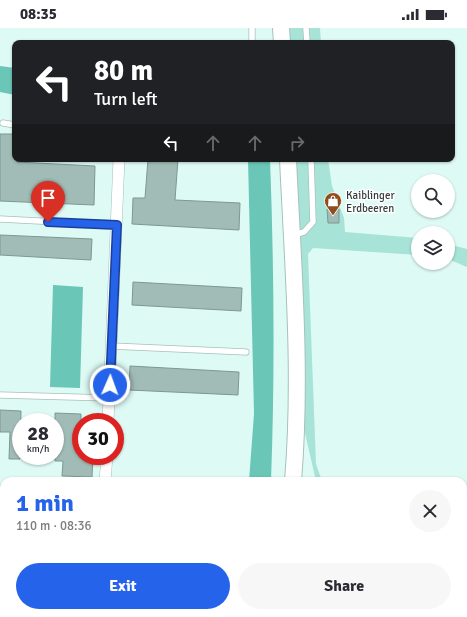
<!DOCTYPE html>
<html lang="en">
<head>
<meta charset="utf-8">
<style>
	body { margin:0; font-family:Signika,sans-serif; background:#f7f7f7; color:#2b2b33; height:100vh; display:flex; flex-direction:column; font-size:15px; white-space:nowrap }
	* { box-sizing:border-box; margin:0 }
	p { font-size:13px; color:#7c7c81 }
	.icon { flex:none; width:22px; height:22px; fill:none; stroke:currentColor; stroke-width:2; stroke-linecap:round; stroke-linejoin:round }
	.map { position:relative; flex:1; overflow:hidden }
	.side { position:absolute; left:0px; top:449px; width:467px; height:140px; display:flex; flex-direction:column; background:#fff; border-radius:12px 12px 0 0; box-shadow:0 1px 3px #0004 }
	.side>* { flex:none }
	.top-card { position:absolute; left:12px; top:12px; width:443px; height:122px; border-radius:8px; box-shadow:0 1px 3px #0004; background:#202124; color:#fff; overflow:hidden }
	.tools { position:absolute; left:411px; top:146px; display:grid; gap:8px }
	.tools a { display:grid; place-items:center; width:44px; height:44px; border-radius:50%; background:#fff; box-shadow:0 1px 3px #0004; font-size:20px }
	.speed { position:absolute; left:12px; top:385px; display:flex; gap:8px; font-size:20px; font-weight:700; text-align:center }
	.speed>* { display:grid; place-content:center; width:52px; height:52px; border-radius:50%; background:#fff; box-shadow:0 1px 3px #0004; line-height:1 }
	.speed small { font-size:10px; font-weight:400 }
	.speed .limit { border:6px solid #d22; background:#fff; color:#111 }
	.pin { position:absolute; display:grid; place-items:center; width:34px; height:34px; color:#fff; margin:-41px -17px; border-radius:50% 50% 50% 0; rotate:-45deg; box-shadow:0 0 4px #0007 }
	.pin .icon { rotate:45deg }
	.me { position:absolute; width:44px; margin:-22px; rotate:2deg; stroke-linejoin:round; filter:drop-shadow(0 0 3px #0008) }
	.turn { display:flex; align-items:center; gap:14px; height:84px; padding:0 16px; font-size:18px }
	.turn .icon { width:52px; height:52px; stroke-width:2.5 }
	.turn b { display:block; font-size:28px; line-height:34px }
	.lanes { display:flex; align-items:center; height:38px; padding:0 16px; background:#0003; justify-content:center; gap:20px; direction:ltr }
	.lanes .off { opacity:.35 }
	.round { display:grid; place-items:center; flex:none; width:42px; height:42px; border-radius:21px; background:#f7f7f7 }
	.summary { display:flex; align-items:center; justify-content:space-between; height:68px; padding:0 16px }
	h1 { font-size:24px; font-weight:700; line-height:30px; color:#2563eb }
	.primary-button { display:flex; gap:8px; margin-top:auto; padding:8px 16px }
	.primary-button a { flex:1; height:46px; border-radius:24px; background:#2563eb; color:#fff; font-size:16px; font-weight:700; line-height:46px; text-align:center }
	.primary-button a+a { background:#f7f7f7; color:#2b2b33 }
	.status { display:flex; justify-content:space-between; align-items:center; height:28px; padding:0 20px; background:#fff; direction:ltr }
	.status svg { height:11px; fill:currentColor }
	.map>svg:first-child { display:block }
	.green { fill:#a7e3d7 }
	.forest { fill:#6ac6b7 }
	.building { fill:#a1bcb6; stroke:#7d9892 }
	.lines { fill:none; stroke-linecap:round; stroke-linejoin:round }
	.service-casing { stroke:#a6c1bb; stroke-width:7 }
	.minor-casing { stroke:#a6c1bb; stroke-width:12 }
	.secondary-casing { stroke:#a6c1bb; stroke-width:18 }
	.service { stroke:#fff; stroke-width:5.5 }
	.minor { stroke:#fff; stroke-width:11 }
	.secondary { stroke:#fff; stroke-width:16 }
	.route-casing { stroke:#184099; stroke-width:10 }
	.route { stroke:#2563eb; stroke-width:7 }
	.labels { text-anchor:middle; stroke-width:3; stroke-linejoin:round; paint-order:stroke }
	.poi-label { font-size:11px; fill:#333e3c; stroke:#fff; text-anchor:start }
</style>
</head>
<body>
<div class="status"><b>08:35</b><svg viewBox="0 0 49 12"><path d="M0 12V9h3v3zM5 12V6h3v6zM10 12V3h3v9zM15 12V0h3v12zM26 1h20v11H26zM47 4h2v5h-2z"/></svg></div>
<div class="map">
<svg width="467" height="589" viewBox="0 0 467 589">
	<rect width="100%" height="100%" fill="#ddfaf4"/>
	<path class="green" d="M288 0H320L321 15H289Z
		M295 131H328L332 158 344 190 345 204 418 210V227L313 220 308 226 316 436 322 453H316L305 405 304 337Z
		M448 216 467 221V239L448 231Z"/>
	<path class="forest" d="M0 38 15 40V67L0 64Z
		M248 131H270C274 238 275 345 271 453H249L254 386Z
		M53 257 83 259 80 360 50 359Z"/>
	<path class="building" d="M0 106H15V131H17V134L95 138 94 177 0 173Z
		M148 131H178L175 172 240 175 239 202 132 196 133 170H145Z
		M327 181H339V195H328Z
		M0 207 92 211 91 232 0 227Z
		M133 254 242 260 241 283 132 277Z
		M130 338 239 344 238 367 129 362Z
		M0 382 21 383 20 431H9L10 404H0Z
		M55 385 81 386V428H93L92 449 62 448 63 433H55Z"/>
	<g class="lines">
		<defs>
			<path id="service" d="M252 0V15
				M306 0 307 15
				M3 95 15 97
				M0 191 117 197
				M293 207 304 204 313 194 311 131
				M111 318 246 324
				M0 367 109 370"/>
			<path id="minor" d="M108 394 119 131
				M105 453 107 428
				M0 545H4
				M110 585 113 589
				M138 589 144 585"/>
			<path id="secondary" d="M281 0 282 15
				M288 131C293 238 302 346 293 453
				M275 589 276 585"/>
		</defs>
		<use href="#service" class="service-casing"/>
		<use href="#minor" class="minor-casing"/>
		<use href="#secondary" class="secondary-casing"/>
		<use href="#service" class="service"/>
		<use href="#minor" class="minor"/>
		<use href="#secondary" class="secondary"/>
	</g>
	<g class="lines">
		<defs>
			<path id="route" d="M48 194 117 197 110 357"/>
		</defs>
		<use href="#route" class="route-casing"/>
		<use href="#route" class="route"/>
	</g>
	<defs>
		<symbol id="shop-pin" viewBox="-11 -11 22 30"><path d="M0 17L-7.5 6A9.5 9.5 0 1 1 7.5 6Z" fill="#904d1c" stroke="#fff"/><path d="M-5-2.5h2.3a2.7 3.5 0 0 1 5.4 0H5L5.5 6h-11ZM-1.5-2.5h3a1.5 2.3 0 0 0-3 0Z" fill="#fff"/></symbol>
	</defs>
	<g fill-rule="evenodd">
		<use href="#shop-pin" x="323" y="163" width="20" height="27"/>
	</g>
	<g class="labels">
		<g class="poi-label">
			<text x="346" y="171">Kaiblinger<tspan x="346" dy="13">Erdbeeren</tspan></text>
		</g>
	</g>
</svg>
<div class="tools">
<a><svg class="icon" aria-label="search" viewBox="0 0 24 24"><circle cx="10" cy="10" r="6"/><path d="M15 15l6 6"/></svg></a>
<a><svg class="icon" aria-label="layers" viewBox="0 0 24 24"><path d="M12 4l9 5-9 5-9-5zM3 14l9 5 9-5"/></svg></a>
</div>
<div class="speed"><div>28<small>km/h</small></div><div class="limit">30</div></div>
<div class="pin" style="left:48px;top:194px;background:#d93025"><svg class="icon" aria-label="arrive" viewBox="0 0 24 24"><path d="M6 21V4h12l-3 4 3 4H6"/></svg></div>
<svg class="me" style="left:110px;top:357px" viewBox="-20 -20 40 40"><circle r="17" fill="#2563eb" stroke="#fff" stroke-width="3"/><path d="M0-11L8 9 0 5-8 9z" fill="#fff"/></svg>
<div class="top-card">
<div class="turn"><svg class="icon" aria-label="left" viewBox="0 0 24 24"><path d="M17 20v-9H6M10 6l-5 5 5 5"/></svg><div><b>80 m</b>Turn left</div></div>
<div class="lanes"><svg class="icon" aria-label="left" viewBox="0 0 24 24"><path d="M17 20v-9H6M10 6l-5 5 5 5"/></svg><svg class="icon off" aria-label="ahead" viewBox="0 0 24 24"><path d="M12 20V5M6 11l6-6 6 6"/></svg><svg class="icon off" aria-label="ahead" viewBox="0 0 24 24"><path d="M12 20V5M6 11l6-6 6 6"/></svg><svg class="icon off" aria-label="right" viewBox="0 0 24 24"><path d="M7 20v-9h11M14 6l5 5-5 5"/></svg></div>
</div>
<section class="side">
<div class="summary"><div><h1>1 min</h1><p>110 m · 08:36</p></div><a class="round"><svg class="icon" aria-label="close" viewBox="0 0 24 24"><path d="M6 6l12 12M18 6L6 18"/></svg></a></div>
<div class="primary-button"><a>Exit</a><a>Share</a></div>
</section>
</div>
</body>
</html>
